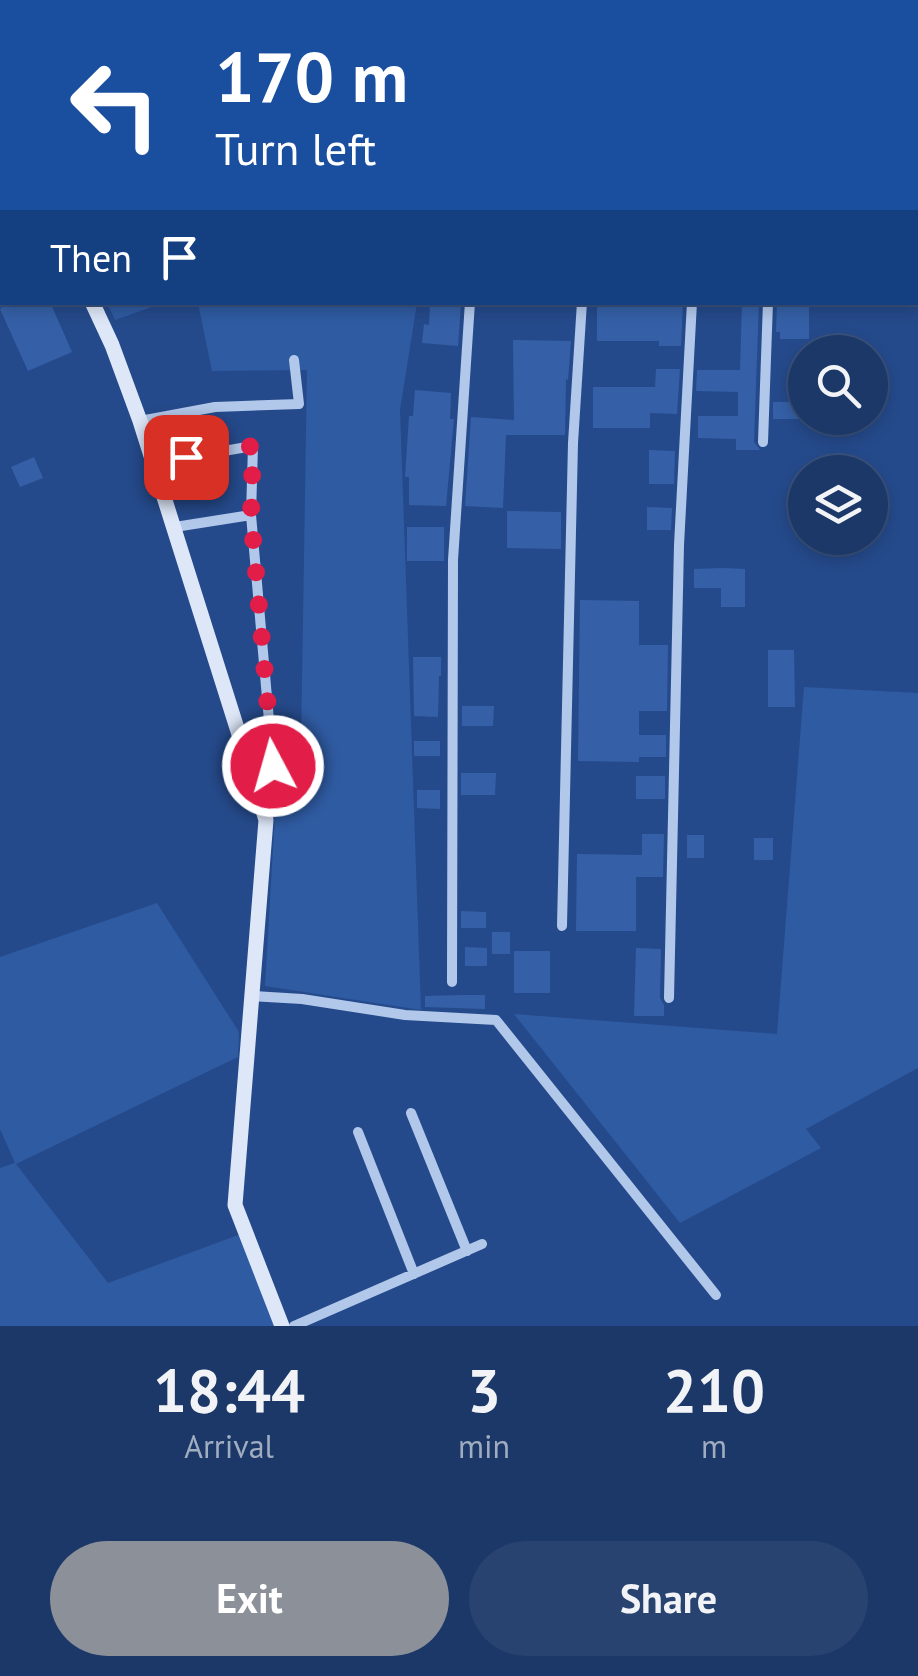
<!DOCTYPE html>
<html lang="en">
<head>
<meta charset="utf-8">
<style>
	body { margin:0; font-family:"PT Sans",sans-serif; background:#294371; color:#f1f3f6; height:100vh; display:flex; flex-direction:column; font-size:38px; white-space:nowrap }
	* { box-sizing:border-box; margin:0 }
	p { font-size:32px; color:#a0acc0 }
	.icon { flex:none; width:55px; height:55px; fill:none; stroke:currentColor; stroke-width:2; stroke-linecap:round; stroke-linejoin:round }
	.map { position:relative; height:1326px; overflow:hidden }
	.panel { display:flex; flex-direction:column; background:#1c3868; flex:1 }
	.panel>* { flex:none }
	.top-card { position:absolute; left:0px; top:0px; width:920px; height:305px; box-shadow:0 5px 15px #0003,0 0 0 2px #3a527c; background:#1a4fa0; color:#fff; overflow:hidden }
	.tools { position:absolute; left:788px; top:335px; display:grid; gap:20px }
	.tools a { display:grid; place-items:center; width:100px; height:100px; border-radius:50%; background:#1c3868; box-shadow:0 5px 15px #0003,0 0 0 2px #3a527c; font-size:50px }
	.pin { position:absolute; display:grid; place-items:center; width:85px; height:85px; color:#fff; margin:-42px; border-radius:20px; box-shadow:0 5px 15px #0006 }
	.me { position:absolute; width:110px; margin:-55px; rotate:354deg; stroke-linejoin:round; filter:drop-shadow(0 0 8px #0008) }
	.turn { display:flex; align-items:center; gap:35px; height:210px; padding:0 50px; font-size:45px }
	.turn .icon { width:130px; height:130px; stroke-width:2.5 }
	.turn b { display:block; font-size:70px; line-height:85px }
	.then { display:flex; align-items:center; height:95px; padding:0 50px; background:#0003; gap:20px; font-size:38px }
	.eta { display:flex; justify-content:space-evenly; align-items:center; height:170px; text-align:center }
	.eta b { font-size:60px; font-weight:600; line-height:70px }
	.action { display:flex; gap:20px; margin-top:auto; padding:20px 50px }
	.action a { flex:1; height:115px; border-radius:60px; background:#8c9099; color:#fff; font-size:40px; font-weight:600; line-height:115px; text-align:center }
	.action a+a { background:#294371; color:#f1f3f6 }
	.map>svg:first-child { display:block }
	.green { fill:#2f5ba2 }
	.building { fill:#3560a7 }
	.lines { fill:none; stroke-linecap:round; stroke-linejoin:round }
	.street { stroke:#b2c8ea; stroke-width:10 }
	.secondary { stroke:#dde7f8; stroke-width:15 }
	.highway { stroke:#fff; stroke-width:20 }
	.rail-casing { stroke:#fff; stroke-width:8 }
	.rail { stroke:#254a8b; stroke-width:4; stroke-dasharray:11; stroke-linecap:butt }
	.route { stroke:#e11d48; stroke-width:18; stroke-dasharray:0 32.4 }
</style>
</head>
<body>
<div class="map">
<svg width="918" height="1326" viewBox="0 0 918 1326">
	<rect width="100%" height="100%" fill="#254a8b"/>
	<path class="green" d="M107 303H163L115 320Z
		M198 303H417L400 410 421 1010 265 986 275 815 300 808 307 370 212 371Z
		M804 687 918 693V1068L806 1129 821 1148 680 1223 514 1014 777 1034Z
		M157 903 239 1032 238 1057 16 1164 108 1283 241 1234 275 1326H0V1168L15 1163 0 1129V957Z"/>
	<path class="building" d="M10 302H50L72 352 28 371 0 309Z
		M430 302 461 303 458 346 422 343 424 324 429 325Z
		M662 302H683L681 346H659V341H597V303Z
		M742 302H759L754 442 760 450H736V439L698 438V416H738V392L696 391 697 370H740Z
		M777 302H809V339H780V332H776Z
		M513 340 571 341 568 380 566 379 565 435H506L503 508 465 506 471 417 514 420Z
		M656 369H680L677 414 650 413V428H593V387H655Z
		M415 390 451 393 450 419H454L446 506 409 505V477H405L409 416H413Z
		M773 402H803V419H773Z
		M649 450 675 451 674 484H649Z
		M34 457 43 478 20 487 11 467Z
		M647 507 672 508 671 530H647Z
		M507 511 561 512V549L507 548Z
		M407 527H444V561H407Z
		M723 568 745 569V607H721V588H694V569Z
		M580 600 639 601V645H668L667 711H639V735H666V757H639V762L578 761Z
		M768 650H794L795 707H768Z
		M413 657H441V676H439L438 717 414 716Z
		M462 706H494L493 726H462Z
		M414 741H440V756H414Z
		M461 773H496L495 795H461Z
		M636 776H665V799H636Z
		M417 790H440V809L417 808Z
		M642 834H664L663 877H636V931H576L577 854 642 855Z
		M687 835H704V858H687Z
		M754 838H773V860H754Z
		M461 911 486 912V928H461Z
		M492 932H510V954H492Z
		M465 947 487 948V966H465Z
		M636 948 661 949 660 998 664 1005V1016H634Z
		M514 951H550V993H514Z
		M464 995H485V1009L425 1007V996Z"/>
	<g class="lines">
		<path class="street" d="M773 0V2
			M731 2V0
			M887 2V0
			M140 421 215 407 299 404 294 360
			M763 442 768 302
			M153 463 253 446 251 515 175 527
			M251 515 273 766V776L258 794
			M562 926 573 443 582 302
			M452 982 453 560 470 302
			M252 996 302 999 405 1015 496 1020 716 1295
			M669 998 679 545 692 302
			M411 1113 467 1251
			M358 1132 414 1274
			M294 1326 482 1244"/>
		<path class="secondary" d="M657 0 690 2
			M0 47H2
			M0 113 2 118
			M92 302 112 345 140 421 266 820 235 1205 282 1326"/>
		<path class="highway" d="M304 0 332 2
			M0 13H2"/>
		<defs>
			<path id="rail" d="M0 45H2
				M918 81V82"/>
		</defs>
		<use href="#rail" class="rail-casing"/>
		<use href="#rail" class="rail"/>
	</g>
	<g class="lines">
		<path class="route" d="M186 457 253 446 251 515 273 766"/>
	</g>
</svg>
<div class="tools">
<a><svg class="icon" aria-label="search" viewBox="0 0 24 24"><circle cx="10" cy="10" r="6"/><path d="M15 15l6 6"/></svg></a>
<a><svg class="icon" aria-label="layers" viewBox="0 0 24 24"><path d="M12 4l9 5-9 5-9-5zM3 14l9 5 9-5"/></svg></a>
</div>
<div class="pin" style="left:186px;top:457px;background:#d93025"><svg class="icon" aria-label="arrive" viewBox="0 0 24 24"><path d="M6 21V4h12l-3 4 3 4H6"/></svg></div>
<svg class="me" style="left:273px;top:766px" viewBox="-20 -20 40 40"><circle r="17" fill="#e11d48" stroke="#fff" stroke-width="3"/><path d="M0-11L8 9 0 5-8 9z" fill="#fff"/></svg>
<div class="top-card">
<div class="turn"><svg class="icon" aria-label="left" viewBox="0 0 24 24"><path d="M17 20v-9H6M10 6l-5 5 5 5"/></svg><div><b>170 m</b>Turn left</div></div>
<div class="then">Then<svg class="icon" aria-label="arrive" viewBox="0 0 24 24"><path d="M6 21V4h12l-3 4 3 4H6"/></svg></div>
</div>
</div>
<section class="panel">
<div class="eta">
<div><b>18:44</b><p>Arrival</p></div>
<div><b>3</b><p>min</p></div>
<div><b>210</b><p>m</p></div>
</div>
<div class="action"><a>Exit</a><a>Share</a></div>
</section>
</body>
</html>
